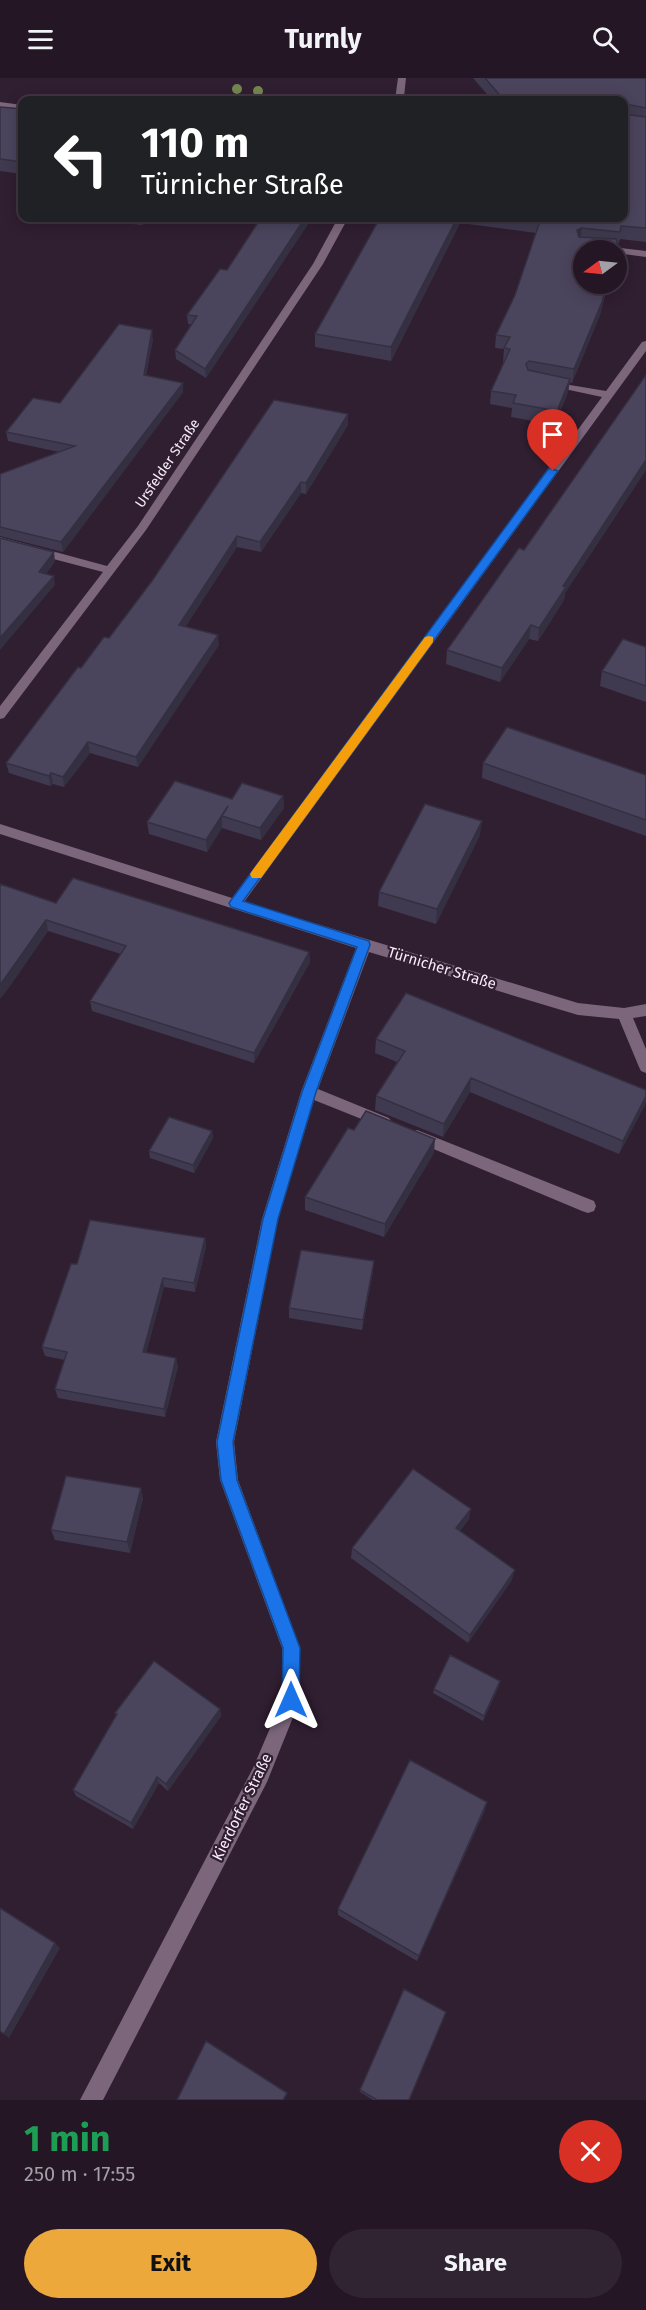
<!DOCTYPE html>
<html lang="en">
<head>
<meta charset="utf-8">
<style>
	body { margin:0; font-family:"Fira Sans",sans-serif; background:#302332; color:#f1f3f6; height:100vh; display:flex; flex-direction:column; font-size:22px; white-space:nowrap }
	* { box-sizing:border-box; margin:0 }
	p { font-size:20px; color:#a39fa7 }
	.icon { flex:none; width:33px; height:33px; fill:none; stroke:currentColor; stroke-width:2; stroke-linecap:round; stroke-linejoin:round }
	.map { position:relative; height:2022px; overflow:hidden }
	.side { display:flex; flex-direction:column; background:#241625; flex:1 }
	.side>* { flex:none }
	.hud { position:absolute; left:18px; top:18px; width:610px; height:126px; border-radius:12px; box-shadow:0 3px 15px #0003,0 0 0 2px #413542; background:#202124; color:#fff; overflow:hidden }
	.needle { width:39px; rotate:255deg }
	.buttons { position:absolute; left:573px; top:162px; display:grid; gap:12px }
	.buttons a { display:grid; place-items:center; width:54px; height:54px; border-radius:50%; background:#241625; box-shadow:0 3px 15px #0003,0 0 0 2px #413542; font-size:30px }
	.pin { position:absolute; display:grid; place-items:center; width:51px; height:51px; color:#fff; margin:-62px -26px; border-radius:50% 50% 50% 0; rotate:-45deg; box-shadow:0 0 6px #0007 }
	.pin .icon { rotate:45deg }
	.me { position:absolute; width:66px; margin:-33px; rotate:0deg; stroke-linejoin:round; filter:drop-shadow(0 0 4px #0008) }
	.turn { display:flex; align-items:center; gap:21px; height:126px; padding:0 24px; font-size:27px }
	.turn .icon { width:78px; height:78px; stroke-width:2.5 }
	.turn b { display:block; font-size:42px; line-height:51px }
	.round { display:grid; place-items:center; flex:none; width:63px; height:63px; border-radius:32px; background:#302332 }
	.summary { display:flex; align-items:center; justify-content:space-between; height:102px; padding:0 24px }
	h1 { font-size:36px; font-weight:700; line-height:45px; color:#1e9e55 }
	.primary-button { display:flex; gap:12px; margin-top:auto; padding:12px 24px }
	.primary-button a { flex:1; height:69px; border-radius:36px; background:#eda83b; color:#111; font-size:24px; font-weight:700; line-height:69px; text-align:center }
	.primary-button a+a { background:#302332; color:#f1f3f6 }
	header { display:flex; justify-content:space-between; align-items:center; height:78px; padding:0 24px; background:#241625; font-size:27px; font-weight:700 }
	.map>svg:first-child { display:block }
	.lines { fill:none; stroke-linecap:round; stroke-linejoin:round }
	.minor { fill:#7b667c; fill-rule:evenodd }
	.tree { fill:#73854f }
	.wall { fill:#403a50 }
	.shaded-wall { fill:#343041 }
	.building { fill:#4b445d; stroke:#343041; stroke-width:1.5 }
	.route { fill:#1a73e8; stroke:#114b97; stroke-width:1.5 }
	.slow { fill:#f59e0b }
	.labels { text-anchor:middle; stroke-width:4.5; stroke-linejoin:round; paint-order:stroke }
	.far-street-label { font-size:14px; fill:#f8ecf9; stroke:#301e31 }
	.street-label { font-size:15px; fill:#f8ecf9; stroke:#301e31 }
</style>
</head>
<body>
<header><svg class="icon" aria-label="menu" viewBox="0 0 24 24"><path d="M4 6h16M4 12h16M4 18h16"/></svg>Turnly<svg class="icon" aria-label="search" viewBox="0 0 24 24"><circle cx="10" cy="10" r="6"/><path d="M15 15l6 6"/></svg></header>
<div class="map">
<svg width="646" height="2022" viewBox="0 0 646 2022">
	<rect width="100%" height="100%" fill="#301e31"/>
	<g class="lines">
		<path class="minor" d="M398 0H406L404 19H416L420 22H395Z
			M0 24 22 27V31L0 30Z
			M338 140H348L323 186 146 452 4 640 0 641V628L103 494 0 467V459L107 488 138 448 313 186Z
			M595 167 646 173V179L616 175V172H592L590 170Z
			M646 263V273L244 824 578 925 624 930 646 926V938L633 940 646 971V995L641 993 639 989 619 941 578 937 369 874 318 1011 389 1040 392 1044 389 1048 384 1050 314 1022 278 1141 234 1364 238 1402 300 1570V1622L267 1704 103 2022H80L253 1690 282 1622V1570L220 1402 216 1364 262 1141 301 1014 356 870 0 756V746L232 820 602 319 546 307V303L606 313 642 264Z
			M417 1052 594 1123 596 1128 594 1133 588 1135 582 1133 412 1062 409 1058 412 1054Z"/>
	</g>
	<g class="tree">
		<circle cx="237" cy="11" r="5"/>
		<circle cx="258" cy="13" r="5"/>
	</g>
	<path class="wall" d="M473 0H646V164L620 161 618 167H617L616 172H584V206H608L600 237 572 305 570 304 568 314 555 347 511 339 512 330 490 326 491 313 505 284H503L504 271 495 270 496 257 515 217 536 155 460 145 391 283 315 269V256L380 140H624V22H492Z
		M0 29 22 31V96L0 93Z
		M78 140H146L142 147Z
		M261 140H312L206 300 176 281 175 272 192 247 188 246 187 237 227 192Z
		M153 261 146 298 183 314 63 474 0 458V396L59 374 8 363 6 354 60 325Z
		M646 297V392L565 515 564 522 538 563 529 561 500 604 446 586 447 572 524 472Z
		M348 336V347L306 416 301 415 261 474 237 469 186 548 219 567 138 689 90 675 64 709 53 706 50 708 9 695 6 685 81 590 109 560Z
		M646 569V624L600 608 602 593Z
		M483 685 646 697V758L482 700Z
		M283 718 284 730 261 762 222 750 207 774 149 756 147 744 232 721Z
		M480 757 436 846 378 828 379 814Z
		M56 825 309 874 310 884 254 985 92 933 90 923 121 876 48 853 10 908 0 921Z
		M376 961 646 1018V1022L645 1027 619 1076 470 1014 443 1059 375 1032 376 1018 397 984 375 975Z
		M212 1053 213 1060 194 1095 150 1080 149 1073Z
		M434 1075 384 1159 305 1132V1119Z
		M205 1160 206 1169 195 1214 164 1209 146 1275 176 1280 178 1289 165 1339 58 1320 55 1311 65 1282 45 1278 42 1269 77 1186Z
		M373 1193 362 1252 289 1240V1230Z
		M143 1420 130 1475 55 1462 51 1452Z
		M469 1441 460 1453 512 1502 468 1565 351 1480 352 1470Z
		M499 1608 483 1643 433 1615 434 1611Z
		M220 1631 221 1638 168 1713 159 1705 133 1751 76 1718 73 1712 116 1637 115 1635Z
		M485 1732 417 1883 338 1837V1831Z
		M360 2012 409 2022H373L360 2014Z"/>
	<path class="shaded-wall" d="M141 140H146L142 147Z
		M305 140H312L206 300 205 291Z
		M457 140H461L460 145 391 283V269Z
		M582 150 580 163 575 165 577 152Z
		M607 206H608L600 237 572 305 574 291Z
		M152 252 153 261 144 306V297Z
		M570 301 568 314 555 347 557 333Z
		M183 305V314L63 474 61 464Z
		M348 336V347L306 416V405Z
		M646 382V392L565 515 564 522 538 563 539 550 563 508Z
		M301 404V415L261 474 260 464Z
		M237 458V469L180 557 179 547Z
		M54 474 55 484 41 503 39 494Z
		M54 498 55 507 0 572V560Z
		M531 547 529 561 500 604 502 590Z
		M218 557 219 567 138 689 136 679Z
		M88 664 90 675 64 709 63 699Z
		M51 695 53 706 50 708 49 698Z
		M283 718 284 730 261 762 260 750Z
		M222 738V750L207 774 206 762Z
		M482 743 480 757 436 846 437 831Z
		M46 842 48 853 10 908 0 921V907Z
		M309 874 310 884 254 985V975Z
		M471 1000 470 1014 443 1059 444 1046Z
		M646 1018 645 1027 619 1076 623 1063Z
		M212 1053 213 1060 194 1095 193 1087Z
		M435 1061 434 1075 384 1159 385 1146Z
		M205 1160 206 1169 195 1214 194 1205Z
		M374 1183 373 1193 362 1252 363 1242Z
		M163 1200 164 1209 144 1283 143 1274Z
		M176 1280 178 1289 165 1339 164 1331Z
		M141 1410 143 1420 130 1475 127 1464Z
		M471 1431 469 1441 454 1460 456 1450Z
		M515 1492 512 1502 468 1565 470 1557Z
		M500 1603 499 1608 483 1643 484 1638Z
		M220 1631 221 1638 168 1713 166 1706Z
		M157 1699 159 1705 133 1751 131 1745Z
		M487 1724 485 1732 417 1883 419 1878Z
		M55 1865 60 1870 9 1960 4 1956Z"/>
	<path class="building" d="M485 0H646V30L626 26 624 28V22H504Z
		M0 29 22 31V84L0 81Z
		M624 35V36L646 39V150L621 148 620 154 582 150 577 152 579 159 616 161 617 164 615 172H584V206H607L602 224 574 291 529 283 526 286 528 292 570 301 557 333 513 325 516 317 491 313 510 271 504 270 510 259 496 257 515 217 540 143 517 140H624Z
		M261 140H305L205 291 175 272 197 238 187 237 220 191 227 192Z
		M380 140H457L391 269 315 256Z
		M119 246 152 252 144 297 183 305 61 464 0 449V396L75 368 6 354 33 320 60 325Z
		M646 297V382L563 508 566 509 539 550 531 547 502 590 447 572 519 470 524 472Z
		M274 322 348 336 306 405 301 404 260 464 237 458 179 547 218 557 136 679 88 664 63 699 51 695 49 698 6 685 78 589 81 590 104 559 109 560 152 503Z
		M0 460 54 474 39 494 54 498 0 560Z
		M623 561 646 569V608L602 593Z
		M507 649 646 697V742L483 685Z
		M175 703 232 721 242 705 283 718 260 750 222 738 228 728 206 762 147 744Z
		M425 726 482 743 437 831 379 814Z
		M73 800 309 874 254 975 90 923 126 868 46 842 0 907V806L56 825Z
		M406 915 646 1012V1018L623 1063 471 1000 444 1046 376 1018 405 973 376 961Z
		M366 1033 435 1061 385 1146 305 1119 348 1050 354 1052Z
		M169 1039 212 1053 193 1087 149 1073Z
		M90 1142 205 1160 194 1205 163 1200 143 1274 176 1280 164 1331 55 1311 67 1274 42 1269 71 1186H77Z
		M301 1172 374 1183 363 1242 289 1230Z
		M413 1391 471 1431 456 1450 515 1492 470 1557 352 1470Z
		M66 1398 141 1410 127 1464 51 1452Z
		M450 1577 500 1603 484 1638 434 1611Z
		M154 1583 220 1631 166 1706 157 1699 131 1745 73 1712 117 1636 115 1635Z
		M410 1682 487 1724 419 1878 338 1831Z
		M0 1830 55 1865 4 1956 0 1953Z
		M404 1911 446 1934 409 2022H377L360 2012Z
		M206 1963 287 2015 283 2022H177Z"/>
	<path class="route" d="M549 390 558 393 243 823 369 863 370 867 316 1014 278 1141 233 1364 237 1402 300 1570 299 1622 297 1628 291 1630 285 1628 282 1622 283 1570 221 1402 217 1364 263 1141 302 1014 357 869 231 829 229 825Z"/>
	<path class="slow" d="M429 558 433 559V564L261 800H252L250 796 252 793 425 559Z"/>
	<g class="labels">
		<g class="far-street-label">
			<text transform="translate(167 385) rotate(-56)" y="5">Ursfelder Straße</text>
		</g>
		<g class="street-label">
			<text transform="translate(442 890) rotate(17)" y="5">Türnicher Straße</text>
			<text transform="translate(242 1729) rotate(-64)" y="5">Kierdorfer Straße</text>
		</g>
	</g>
</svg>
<div class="buttons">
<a><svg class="needle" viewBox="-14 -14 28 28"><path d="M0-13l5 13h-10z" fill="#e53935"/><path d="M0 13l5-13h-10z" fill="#a39fa7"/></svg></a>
</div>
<div class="pin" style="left:553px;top:393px;background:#d93025"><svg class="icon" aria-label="arrive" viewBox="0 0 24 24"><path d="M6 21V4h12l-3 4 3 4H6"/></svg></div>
<svg class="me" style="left:291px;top:1622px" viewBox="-20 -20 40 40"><path d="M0-17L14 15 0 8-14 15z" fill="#1a73e8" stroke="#fff" stroke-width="4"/></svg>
<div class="hud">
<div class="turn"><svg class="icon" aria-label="left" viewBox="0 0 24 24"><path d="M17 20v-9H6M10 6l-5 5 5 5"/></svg><div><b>110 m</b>Türnicher Straße</div></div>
</div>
</div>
<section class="side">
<div class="summary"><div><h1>1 min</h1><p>250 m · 17:55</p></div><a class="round" style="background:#d93025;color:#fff"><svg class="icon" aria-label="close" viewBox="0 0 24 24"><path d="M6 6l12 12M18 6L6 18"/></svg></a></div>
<div class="primary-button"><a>Exit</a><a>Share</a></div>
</section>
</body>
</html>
